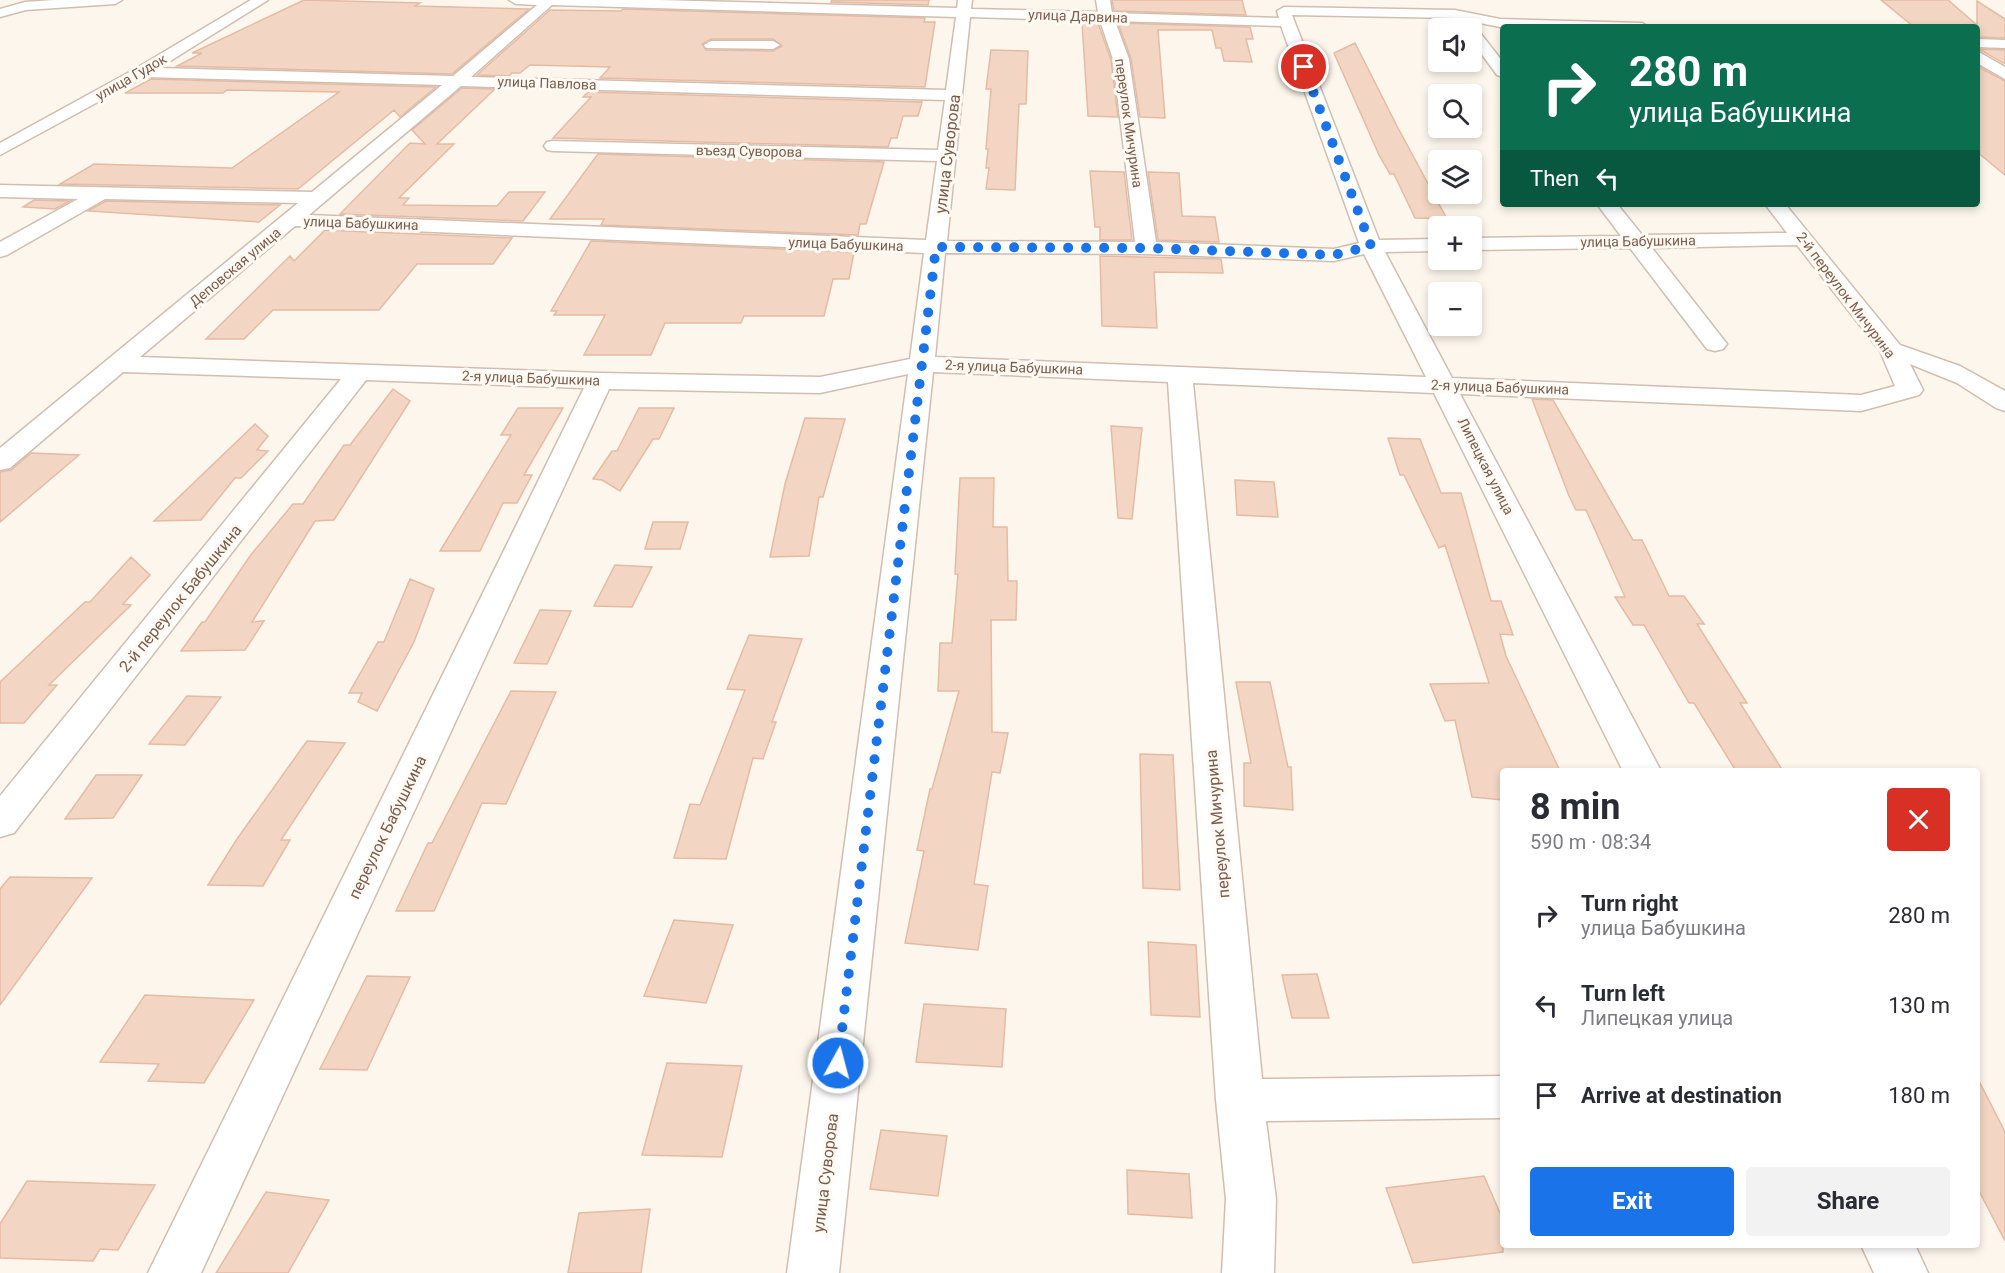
<!DOCTYPE html>
<html lang="en">
<head>
<meta charset="utf-8">
<style>
	body { margin:0; font-family:Roboto,sans-serif; background:#f2f2f3; color:#2b2b33; height:100vh; display:flex; flex-direction:column; font-size:22px; white-space:nowrap }
	* { box-sizing:border-box; margin:0 }
	p { font-size:20px; color:#7c7c81 }
	.icon { flex:none; width:33px; height:33px; fill:none; stroke:currentColor; stroke-width:2; stroke-linecap:round; stroke-linejoin:round }
	.map { position:relative; flex:1; overflow:hidden }
	.details { position:absolute; left:1500px; top:768px; width:480px; height:480px; display:flex; flex-direction:column; background:#fff; border-radius:6px; box-shadow:0 3px 9px #0003 }
	.details>* { flex:none }
	.banner { position:absolute; left:1500px; top:24px; width:480px; height:183px; border-radius:6px; box-shadow:0 3px 9px #0003; background:#0b6e4f; color:#fff; overflow:hidden }
	.tools { position:absolute; left:1428px; top:18px; display:grid; gap:12px }
	.tools a { display:grid; place-items:center; width:54px; height:54px; border-radius:6px; background:#fff; box-shadow:0 3px 9px #0003; font-size:30px }
	.pin { position:absolute; display:grid; place-items:center; width:51px; height:51px; color:#fff; margin:-26px; border:3px solid #fff; border-radius:50%; box-shadow:0 2px 6px #0007 }
	.me { position:absolute; width:66px; margin:-33px; rotate:7deg; stroke-linejoin:round; filter:drop-shadow(0 0 4px #0008) }
	.turn { display:flex; align-items:center; gap:21px; height:126px; padding:0 30px; font-size:27px }
	.turn .icon { width:78px; height:78px; stroke-width:2.5 }
	.turn b { display:block; font-size:42px; line-height:51px }
	.then { display:flex; align-items:center; height:57px; padding:0 30px; background:#0003; gap:12px; font-size:22px }
	.round { display:grid; place-items:center; flex:none; width:63px; height:63px; border-radius:6px; background:#f2f2f3 }
	.summary { display:flex; align-items:center; justify-content:space-between; height:102px; padding:0 30px }
	h1 { font-size:36px; font-weight:700; line-height:45px }
	.button { display:flex; gap:12px; margin-top:auto; padding:12px 30px }
	.button a { flex:1; height:69px; border-radius:6px; background:#1a73e8; color:#fff; font-size:24px; font-weight:700; line-height:69px; text-align:center }
	.button a+a { background:#f2f2f3; color:#2b2b33 }
	ul { padding:0; list-style:none }
	li { display:flex; align-items:center; gap:18px; height:90px; padding:0 30px }
	li div { flex:1 }
	li b { display:block; font-size:22px }
	li em { font-style:normal }
	.map>svg:first-child { display:block }
	.building { fill:#f3d5c3; stroke:#e6bba3; stroke-width:1.5; fill-rule:evenodd }
	.lines { fill:none; stroke-linecap:round; stroke-linejoin:round }
	.minor-casing { stroke:#d1beb0; stroke-width:3 }
	.minor { fill:#fff; fill-rule:evenodd }
	.route { stroke:#1a73e8; stroke-width:10; stroke-dasharray:0 18 }
	.labels { text-anchor:middle; stroke-width:6; stroke-linejoin:round; paint-order:stroke }
	.far-street-label { font-size:14px; fill:#7a5c4d; stroke:#fffaf3 }
	.street-label { font-size:16px; fill:#7a5c4d; stroke:#fffaf3 }
</style>
</head>
<body>
<div class="map">
<svg width="2005" height="1273" viewBox="0 0 2005 1273">
	<rect width="100%" height="100%" fill="#fdf6ec"/>
	<path class="building" d="M304 0 420 3 415 6 529 9 452 74 177 66 202 53H192Z
		M832 0H929L928 5 831 2Z
		M1112 0H1242L1246 15 1114 11Z
		M1881 0H1948L1977 25V1L2005 19V38L1977 37V27H1914Z
		M623 9 925 18 924 22H935L925 87 600 78 610 67 530 65 520 73H512L509 76 477 75 550 10 621 11ZM711 39H773L782 46 773 51 706 50 702 44Z
		M1082 23H1098L1111 60 1118 117 1088 116Z
		M1118 23 1250 27 1253 39H1246L1252 62 1224 61 1221 48H1216L1212 30H1158L1165 118 1140 117 1131 59Z
		M1355 43 1397 126 1447 219 1415 218 1394 174H1390L1379 155 1334 53Z
		M1979 49 2005 50V64Z
		M991 50 1028 51 1026 104H1019L1015 190 986 189 989 168H986L988 149H986L991 89H986Z
		M1977 66 2005 81V175L1977 152Z
		M151 79 436 87 400 117 394 110 298 189 60 184 94 164 232 168 339 92 227 90 223 93H125Z
		M462 88 495 89 437 144H454L399 198H409L403 205 497 206 509 192H545L523 221 340 214 410 143 425 144 412 130Z
		M588 92 922 102 918 116H903L897 138H891L888 147 553 138 591 97H583Z
		M598 154 884 162 866 224H860L858 235 601 225 604 219H550Z
		M1090 171 1124 172 1132 240H1100V227H1095Z
		M1148 172 1179 173 1182 216 1215 217 1219 242 1158 240Z
		M34 200 70 201 55 209 23 207Z
		M106 201 280 205 259 222 88 211Z
		M325 230 512 238 493 264H417L379 310H273L244 339H206L290 256 294 261Z
		M591 241 854 252 849 279H833L824 316H744L741 323H665L651 355H584L605 315H554L557 311H551Z
		M1100 256 1221 259 1223 273 1154 272 1157 328 1102 326Z
		M393 389 410 401 334 520 315 521 252 622 264 621 245 650 181 651 202 622H205L250 556 293 504H303L344 445H350Z
		M1532 399 1553 400 1633 540H1642L1669 596H1684L1704 624H1697L1747 703H1740L1783 771H1736L1694 703H1689L1644 625H1633L1615 597H1625L1586 510H1576L1569 496Z
		M518 408H563L524 475H532L517 503H503L480 551H440L511 435H501Z
		M639 408H674L659 439H653L620 491 602 480 593 479 612 451H617Z
		M805 418 845 419 823 497H819L809 556 770 557 785 484Z
		M255 424 268 436 257 450 268 451 241 478H235L201 520 154 521Z
		M1111 426 1142 428 1132 519 1118 518Z
		M1388 438 1420 439 1441 493H1461L1491 601H1501L1513 635 1500 634 1506 656 1560 771H1503V800L1472 797 1455 720 1445 721 1430 684 1489 683 1445 545 1439 548 1404 475H1400Z
		M31 453 79 455 0 522V472L11 470Z
		M960 478H994L993 527H1007L1008 581H1017L1016 620H991L992 732 1008 733 1000 773 992 772 974 884 988 886 978 950 905 943 924 851 917 850 930 789H932L959 691H938L940 643H952L958 574H955Z
		M1235 480 1274 482 1278 517 1237 515Z
		M653 522H688L680 549H645Z
		M131 557 150 575 123 604 131 605 49 685H57L24 723H0V682L85 602H90Z
		M615 565 652 567 632 607 594 606Z
		M410 579 434 589 414 642 377 711 358 702 362 693H349L378 642H384Z
		M540 610 571 611 547 664 514 663Z
		M749 635 802 639 772 722H776L763 759 753 758 726 859 674 858 690 804 700 805 745 690 727 689Z
		M1236 682H1270L1288 767H1291L1293 810 1244 806V763H1251Z
		M511 691 556 692 506 804 482 803 434 911H396L428 843H432Z
		M187 696 221 697 185 745 149 744Z
		M307 741 345 743 281 840H290L263 886 208 885 237 839Z
		M1140 754 1173 755 1180 890 1143 888Z
		M96 775H142L113 818 65 819Z
		M10 877 92 878 0 1005V889Z
		M674 920 733 925 706 1003 644 996Z
		M1148 942 1196 945 1200 1017 1151 1015Z
		M1317 974 1329 1018H1292L1282 975Z
		M367 976 410 977 367 1070 320 1069Z
		M145 995 254 1000 204 1083 148 1081 159 1064 100 1062Z
		M924 1004 1006 1009 1002 1067 916 1062Z
		M667 1063 742 1066 722 1157 642 1155Z
		M1977 1077 2005 1132V1241L1977 1187Z
		M881 1130 947 1136 938 1196 870 1189Z
		M1127 1170 1189 1174 1192 1218 1128 1214Z
		M1484 1176 1503 1220V1252L1413 1263 1386 1188Z
		M27 1181 155 1185 118 1250 100 1249 93 1261 0 1258V1224Z
		M266 1192 329 1200 288 1273H216Z
		M650 1209 641 1273H568L579 1213Z"/>
	<g class="lines">
		<defs>
			<path id="minor" d="M54 0H122L115 4 26 10 0 17V9L25 2Z
				M251 0H268L159 68 453 76 537 5 516 4 509 0H658L957 8 958 0H972L971 9 1098 12 1096 0H1110L1112 13 1279 18 1277 11 1284 7 1455 10 1500 19 1642 23 1649 27H1500L1455 18 1292 15 1379 240 1438 239V251L1385 252 1452 378 1861 395 1895 386 1880 351 1797 245 1652 248 1727 344 1723 349 1715 351 1707 349 1630 248 1472 250V238L1621 236 1597 204H1617L1642 235 1787 233 1765 204H1785L1900 345 1960 366 2005 391V411L1996 408 1957 383 1910 364 1923 390 1919 395 1861 411 1460 394 1661 771H1623L1434 393 1193 383 1262 1079 1503 1076V1118L1266 1121 1276 1199 1274 1273H1222L1226 1199 1216 1100 1168 382 933 372 839 1273H787L908 374 820 393 609 389 201 1273H148L584 388 366 380 14 833 0 837V796L341 379 123 372 10 468 0 470V448L298 203 105 199 7 255 0 257V242L78 199 0 197V185L312 192 442 85 144 77 0 155V143L135 69ZM552 5 956 17 946 90 471 77ZM970 17 1100 21 1113 59 1135 242 947 241ZM1115 21 1281 26 1359 243 1334 249 1156 242 1129 59ZM461 86 945 100 938 150 553 141 547 142 544 146 547 150 553 151 937 161 926 240 309 215ZM295 226 924 253 910 359 820 377 600 373 140 357ZM945 253 1146 254 1334 261 1364 254 1426 377 935 357Z
				M1469 28 1477 29 1503 62V77L1497 75 1472 41V28Z
				M1977 39 2005 40V48L1977 47Z
				M711 41H773L780 45 773 49 706 48 704 45Z
				M1977 51 2005 67V79L1977 63Z
				M1861 1245H1915L1928 1273H1874Z"/>
		</defs>
		<use href="#minor" class="minor-casing"/>
		<use href="#minor" class="minor"/>
	</g>
	<g class="lines">
		<path class="route" d="M838 1063 936 247 1146 248 1334 255 1371 246 1304 67"/>
	</g>
	<g class="labels">
		<g class="far-street-label">
			<text transform="translate(1078 16) rotate(2)" y="5">улица Дарвина</text>
			<text transform="translate(131 77) rotate(-30)" y="5">улица Гудок</text>
			<text transform="translate(547 83) rotate(2)" y="5">улица Павлова</text>
			<text transform="translate(1129 123) rotate(82)" y="5">переулок Мичурина</text>
			<text transform="translate(749 151) rotate(1)" y="5">въезд Суворова</text>
			<text transform="translate(361 223) rotate(2)" y="5">улица Бабушкина</text>
			<text transform="translate(1638 241) rotate(-1)" y="5">улица Бабушкина</text>
			<text transform="translate(846 244) rotate(2)" y="5">улица Бабушкина</text>
			<text transform="translate(235 267) rotate(-40)" y="5">Деповская улица</text>
			<text transform="translate(1846 295) rotate(53)" y="5">2-й переулок Мичурина</text>
			<text transform="translate(1014 367) rotate(2)" y="5">2-я улица Бабушкина</text>
			<text transform="translate(531 378) rotate(2)" y="5">2-я улица Бабушкина</text>
			<text transform="translate(1500 387) rotate(2)" y="5">2-я улица Бабушкина</text>
			<text transform="translate(1486 466) rotate(63)" y="5">Липецкая улица</text>
		</g>
		<g class="street-label">
			<text transform="translate(947 154) rotate(-83)" y="6">улица Суворова</text>
			<text transform="translate(180 598) rotate(-51)" y="6">2-й переулок Бабушкина</text>
			<text transform="translate(1217 824) rotate(-95)" y="6">переулок Мичурина</text>
			<text transform="translate(387 827) rotate(-64)" y="6">переулок Бабушкина</text>
			<text transform="translate(825 1173) rotate(-83)" y="6">улица Суворова</text>
		</g>
	</g>
</svg>
<div class="tools">
<a><svg class="icon" aria-label="sound" viewBox="0 0 24 24"><path d="M4 9h4l5-4v14l-5-4H4zM17 9q2 3 0 6"/></svg></a>
<a><svg class="icon" aria-label="search" viewBox="0 0 24 24"><circle cx="10" cy="10" r="6"/><path d="M15 15l6 6"/></svg></a>
<a><svg class="icon" aria-label="layers" viewBox="0 0 24 24"><path d="M12 4l9 5-9 5-9-5zM3 14l9 5 9-5"/></svg></a>
<a>+</a>
<a>−</a>
</div>
<div class="pin" style="left:1304px;top:67px;background:#d93025"><svg class="icon" aria-label="arrive" viewBox="0 0 24 24"><path d="M6 21V4h12l-3 4 3 4H6"/></svg></div>
<svg class="me" style="left:838px;top:1063px" viewBox="-20 -20 40 40"><circle r="17" fill="#1a73e8" stroke="#fff" stroke-width="3"/><path d="M0-11L8 9 0 5-8 9z" fill="#fff"/></svg>
<div class="banner">
<div class="turn"><svg class="icon" aria-label="right" viewBox="0 0 24 24"><path d="M7 20v-9h11M14 6l5 5-5 5"/></svg><div><b>280 m</b>улица Бабушкина</div></div>
<div class="then">Then<svg class="icon" aria-label="left" viewBox="0 0 24 24"><path d="M17 20v-9H6M10 6l-5 5 5 5"/></svg></div>
</div>
<section class="details">
<div class="summary"><div><h1>8 min</h1><p>590 m · 08:34</p></div><a class="round" style="background:#d93025;color:#fff"><svg class="icon" aria-label="close" viewBox="0 0 24 24"><path d="M6 6l12 12M18 6L6 18"/></svg></a></div>
<ul>
<li><svg class="icon" aria-label="right" viewBox="0 0 24 24"><path d="M7 20v-9h11M14 6l5 5-5 5"/></svg><div><b>Turn right</b><p>улица Бабушкина</p></div><em>280 m</em></li>
<li><svg class="icon" aria-label="left" viewBox="0 0 24 24"><path d="M17 20v-9H6M10 6l-5 5 5 5"/></svg><div><b>Turn left</b><p>Липецкая улица</p></div><em>130 m</em></li>
<li><svg class="icon" aria-label="arrive" viewBox="0 0 24 24"><path d="M6 21V4h12l-3 4 3 4H6"/></svg><div><b>Arrive at destination</b></div><em>180 m</em></li>
</ul>
<div class="button"><a>Exit</a><a>Share</a></div>
</section>
</div>
</body>
</html>
